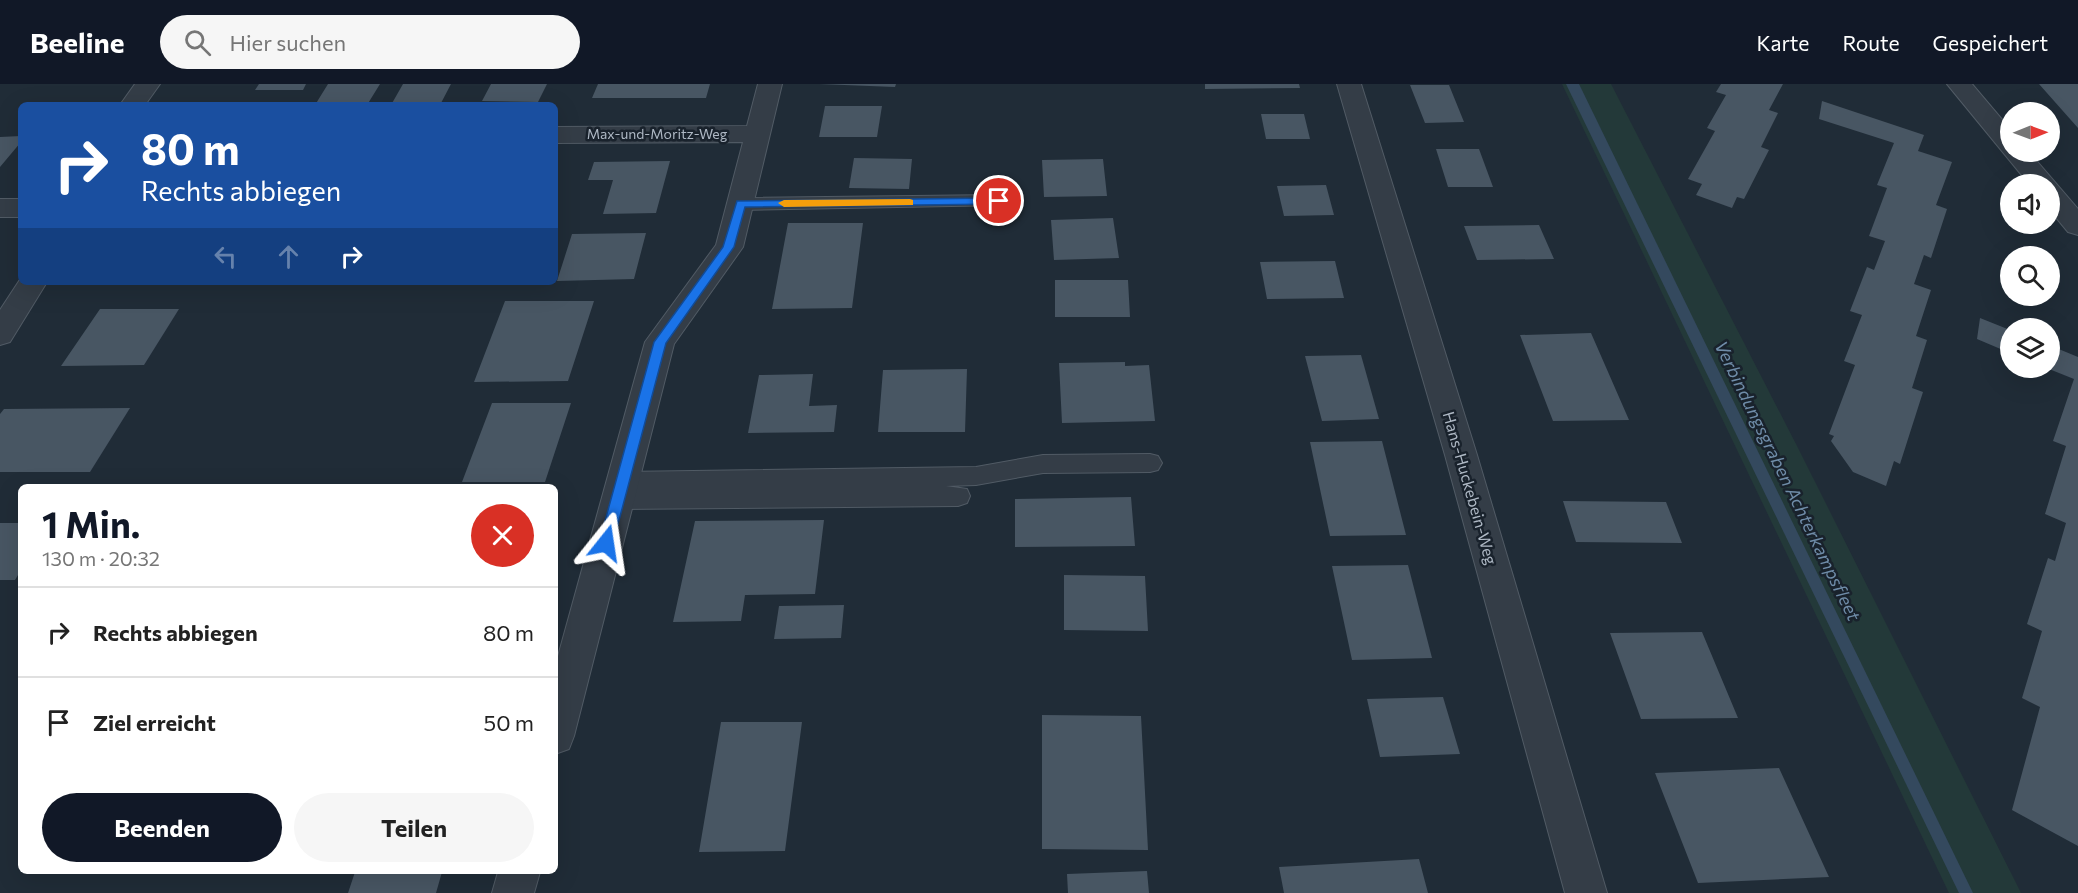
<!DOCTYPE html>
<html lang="de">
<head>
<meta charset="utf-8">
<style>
	body { margin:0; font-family:Commissioner,sans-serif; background:#f6f6f6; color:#222; height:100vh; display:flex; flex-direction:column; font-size:22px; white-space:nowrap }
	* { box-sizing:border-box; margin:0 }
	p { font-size:20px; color:#767676 }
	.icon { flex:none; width:33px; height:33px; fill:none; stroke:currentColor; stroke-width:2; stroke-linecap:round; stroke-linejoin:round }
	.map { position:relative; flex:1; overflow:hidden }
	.sheet { position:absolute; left:18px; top:400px; width:540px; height:390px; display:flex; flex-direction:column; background:#fff; border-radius:9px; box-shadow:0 6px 24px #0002 }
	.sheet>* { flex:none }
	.banner { position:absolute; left:18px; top:18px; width:540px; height:183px; border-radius:9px; box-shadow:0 6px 24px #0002; background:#1a4fa0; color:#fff; overflow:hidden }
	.needle { width:39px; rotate:89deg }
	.tools { position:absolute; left:2000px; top:18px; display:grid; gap:12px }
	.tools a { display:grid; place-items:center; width:60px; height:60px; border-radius:50%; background:#fff; box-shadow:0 6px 24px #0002; font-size:30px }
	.pin { position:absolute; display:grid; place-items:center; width:51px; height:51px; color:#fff; margin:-26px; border:3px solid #fff; border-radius:50%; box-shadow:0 2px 6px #0007 }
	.me { position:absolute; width:66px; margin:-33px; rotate:15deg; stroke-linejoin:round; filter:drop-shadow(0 0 4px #0008) }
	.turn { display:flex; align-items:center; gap:21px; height:126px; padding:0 24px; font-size:27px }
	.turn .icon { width:78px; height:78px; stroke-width:2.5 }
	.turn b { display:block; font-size:42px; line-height:51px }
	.lanes { display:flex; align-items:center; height:57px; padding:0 24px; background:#0003; justify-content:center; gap:30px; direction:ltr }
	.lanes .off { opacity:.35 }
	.round { display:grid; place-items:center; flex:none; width:63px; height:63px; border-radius:32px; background:#f6f6f6 }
	.headline { display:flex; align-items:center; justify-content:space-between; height:102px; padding:0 24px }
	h1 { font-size:36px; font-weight:700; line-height:45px; color:#111827 }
	.button { display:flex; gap:12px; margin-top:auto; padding:12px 24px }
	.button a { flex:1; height:69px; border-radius:36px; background:#111827; color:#fff; font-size:24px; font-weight:700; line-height:69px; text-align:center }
	.button a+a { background:#f6f6f6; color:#222 }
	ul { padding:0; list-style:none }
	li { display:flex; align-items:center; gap:18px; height:90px; padding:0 24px; border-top:2px solid #e0e0e0 }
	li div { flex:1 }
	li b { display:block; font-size:22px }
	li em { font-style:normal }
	header { display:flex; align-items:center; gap:36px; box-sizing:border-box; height:84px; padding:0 30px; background:#111827; color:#fff }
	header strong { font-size:28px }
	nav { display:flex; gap:33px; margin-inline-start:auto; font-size:21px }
	.search { width:420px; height:54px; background:#f6f6f6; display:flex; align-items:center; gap:15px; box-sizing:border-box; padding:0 21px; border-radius:33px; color:#767676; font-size:22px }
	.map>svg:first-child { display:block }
	.green { fill:#233939 }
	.water { fill:#34495e }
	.building { fill:#485663 }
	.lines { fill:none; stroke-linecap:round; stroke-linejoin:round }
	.lane-casing { stroke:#515b65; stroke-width:2 }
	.street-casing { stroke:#515b65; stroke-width:2 }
	.lane { fill:#343d47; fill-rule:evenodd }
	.street { fill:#343d47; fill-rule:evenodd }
	.route { fill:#1a73e8; stroke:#114b97; stroke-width:1.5 }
	.slow { fill:#f59e0b }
	.labels { text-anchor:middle; stroke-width:5; stroke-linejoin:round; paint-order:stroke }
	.far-street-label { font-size:14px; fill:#aeb8c4; stroke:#19222c }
	.street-label { font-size:16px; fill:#aeb8c4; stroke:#19222c }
	.water-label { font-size:18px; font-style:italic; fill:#6f8ca8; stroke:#19222c }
</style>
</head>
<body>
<header>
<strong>Beeline</strong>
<div class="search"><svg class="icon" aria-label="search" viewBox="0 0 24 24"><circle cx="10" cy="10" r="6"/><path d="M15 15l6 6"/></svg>Hier suchen</div>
<nav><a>Karte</a><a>Route</a><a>Gespeichert</a></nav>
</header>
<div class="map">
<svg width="2078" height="809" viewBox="0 0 2078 809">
	<rect width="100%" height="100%" fill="#202c37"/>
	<path class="green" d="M1562 0H1611L1797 362 2021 809H1949Z"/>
	<path class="water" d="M1566 0H1579L1973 809H1959Z"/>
	<path class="building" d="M259 0H306L303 6H255Z
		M328 0H380L367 21H315Z
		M403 0H451L440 21H391Z
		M491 0H547L538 18 482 17Z
		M598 0H710L706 14H592Z
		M819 0H896L895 3Z
		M1205 0H1299L1300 4 1205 5Z
		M1721 0H1783L1769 26 1778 29 1761 63 1769 66 1744 115 1737 113 1732 124 1696 111 1702 100 1688 95 1715 47 1707 44 1726 11 1716 8Z
		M2039 0H2078V44Z
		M1410 1H1449L1464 38 1425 39Z
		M1822 17 1924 51 1918 67 1952 78 1936 121 1947 125 1931 174 1924 171 1914 200 1931 206 1916 252 1927 256 1912 304 1923 308 1900 380 1894 377 1886 402 1853 388 1831 357 1834 352 1829 350 1855 281 1844 277 1862 231 1850 227 1867 183 1874 186 1885 157 1869 152 1887 104 1877 101 1894 59 1819 35Z
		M825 22H882L877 53H819Z
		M1261 30H1304L1310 55H1266Z
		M21 52V58L0 83V53Z
		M1436 65H1479L1493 103H1448Z
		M854 74 912 75 909 105 849 104Z
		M1103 75 1107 112 1044 113 1042 76Z
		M670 77 656 129 603 130 613 96H588L594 78Z
		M1326 101 1334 131 1284 132 1277 102Z
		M1113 134 1119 174 1054 176 1051 136Z
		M788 139H863L852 224 772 225Z
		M1539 141 1554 175 1477 176 1464 142Z
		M646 149 634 195 557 197 572 150Z
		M1335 177 1344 214 1267 215 1260 178Z
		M1055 196H1128L1130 233H1055Z
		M505 217H594L568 297 474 298Z
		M100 225H179L144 281 61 282Z
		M1980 234 2010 246V269L1977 255Z
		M1591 249 1629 336 1553 337 1520 251Z
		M2049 261 2078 273V762L2012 726 2040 623 2022 614 2042 547 2027 540 2048 474 2055 477 2066 439 2045 430 2066 362 2053 357 2074 295 2049 285Z
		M1361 271 1379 335 1322 337 1305 272Z
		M1125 278V282L1149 281 1155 337 1062 339 1059 279Z
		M967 285 965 348H878L883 286Z
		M813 290 809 322 837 321 834 348 748 349 759 291Z
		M492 319H571L545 398H462Z
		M130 324 90 388H0V330L4 325Z
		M1382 357 1406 451 1330 452 1310 358Z
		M1131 413 1135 462 1015 463V415Z
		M1563 417 1666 418 1682 459 1576 458Z
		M824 436 815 510 745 511 741 537 673 538 695 437Z
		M0 439H21V486L15 496H0Z
		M1408 481 1432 574 1352 576 1332 482Z
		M1064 491 1145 492 1148 547 1064 546Z
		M844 521 841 554 774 555 779 522Z
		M1702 548 1738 634 1641 635 1610 549Z
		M1443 613 1460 670 1380 673 1367 615Z
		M1042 631 1141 632 1148 766 1042 765Z
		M721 638H802L785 767 699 768Z
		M1779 684 1829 793 1698 799 1655 689Z
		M1419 775 1428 809H1284L1279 783Z
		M1147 787 1149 809H1068L1067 790Z
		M355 788H442L436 809H348Z"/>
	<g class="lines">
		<defs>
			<path id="lane" d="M999 111 1006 113 1009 117 1006 121 741 126 734 124 731 120 734 116 741 114Z
				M1150 370 1158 372 1162 379 1158 386 1150 388 1043 389 976 401 946 402 967 405 970 412 967 419 958 422 618 425 609 422 606 415 609 408 617 406 610 398 614 391 622 388 976 383 1043 371Z"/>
			<path id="street" d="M135 0H160L145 21H120Z
				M758 0H782L743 163 674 260 574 652 569 665 555 670V583L645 258 716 161 743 58 555 59V43L747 42Z
				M1337 0H1361L1477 371 1607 809H1565L1445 371Z
				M1947 0H1972L2010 45V68H2029L2078 125V151L2068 148 2049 125V100H2029Z
				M0 115H21V133H0Z
				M21 194V198H47L10 258 0 261V226Z
				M498 788H540L534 809H492Z"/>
		</defs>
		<use href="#lane" class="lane-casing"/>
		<use href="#street" class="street-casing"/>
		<use href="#lane" class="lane"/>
		<use href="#street" class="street"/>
	</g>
	<path class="route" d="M999 114 1003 115V120L745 123 734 163 666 259 613 459 606 465 601 463 599 459 654 258 723 163 737 117Z"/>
	<path class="slow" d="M910 115 913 116V121L784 123 778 119 784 116Z"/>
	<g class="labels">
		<g class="far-street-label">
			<text x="657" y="55">Max-und-Moritz-Weg</text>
		</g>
		<g class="street-label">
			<text transform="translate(1470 404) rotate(74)" y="6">Hans-Huckebein-Weg</text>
		</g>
		<g class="water-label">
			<text transform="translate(1787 397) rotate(64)" y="6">Verbindungsgraben Achterkampsfleet</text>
		</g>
	</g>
</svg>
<div class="tools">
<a><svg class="needle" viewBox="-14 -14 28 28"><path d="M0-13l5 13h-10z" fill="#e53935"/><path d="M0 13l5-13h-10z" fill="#767676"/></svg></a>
<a><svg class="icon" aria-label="sound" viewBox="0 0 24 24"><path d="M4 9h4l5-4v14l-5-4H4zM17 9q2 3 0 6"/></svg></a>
<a><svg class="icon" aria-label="search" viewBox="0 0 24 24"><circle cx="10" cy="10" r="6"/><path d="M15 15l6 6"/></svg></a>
<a><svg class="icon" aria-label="layers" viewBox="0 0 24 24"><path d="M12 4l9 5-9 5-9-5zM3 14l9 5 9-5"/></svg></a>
</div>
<div class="pin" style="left:999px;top:117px;background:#d93025"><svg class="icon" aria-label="arrive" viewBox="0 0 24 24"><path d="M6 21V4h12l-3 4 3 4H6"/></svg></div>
<svg class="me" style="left:606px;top:459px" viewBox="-20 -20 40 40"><path d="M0-17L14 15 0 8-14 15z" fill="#1a73e8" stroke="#fff" stroke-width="4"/></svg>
<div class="banner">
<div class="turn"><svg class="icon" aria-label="right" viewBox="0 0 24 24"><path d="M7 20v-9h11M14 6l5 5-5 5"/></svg><div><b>80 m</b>Rechts abbiegen</div></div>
<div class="lanes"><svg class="icon off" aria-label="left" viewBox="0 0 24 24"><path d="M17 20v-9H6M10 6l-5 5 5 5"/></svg><svg class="icon off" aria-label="ahead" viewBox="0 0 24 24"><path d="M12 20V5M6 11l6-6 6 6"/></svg><svg class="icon" aria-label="right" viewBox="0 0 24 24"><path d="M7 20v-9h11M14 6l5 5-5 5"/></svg></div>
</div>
<section class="sheet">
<div class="headline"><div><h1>1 Min.</h1><p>130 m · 20:32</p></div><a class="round" style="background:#d93025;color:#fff"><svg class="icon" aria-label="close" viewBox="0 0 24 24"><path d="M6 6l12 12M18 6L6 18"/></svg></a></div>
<ul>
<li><svg class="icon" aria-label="right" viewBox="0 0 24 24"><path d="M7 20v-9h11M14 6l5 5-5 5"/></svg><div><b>Rechts abbiegen</b></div><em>80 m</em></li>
<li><svg class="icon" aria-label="arrive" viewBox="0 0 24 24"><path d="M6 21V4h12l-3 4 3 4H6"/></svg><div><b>Ziel erreicht</b></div><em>50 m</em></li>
</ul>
<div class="button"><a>Beenden</a><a>Teilen</a></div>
</section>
</div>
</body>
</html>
